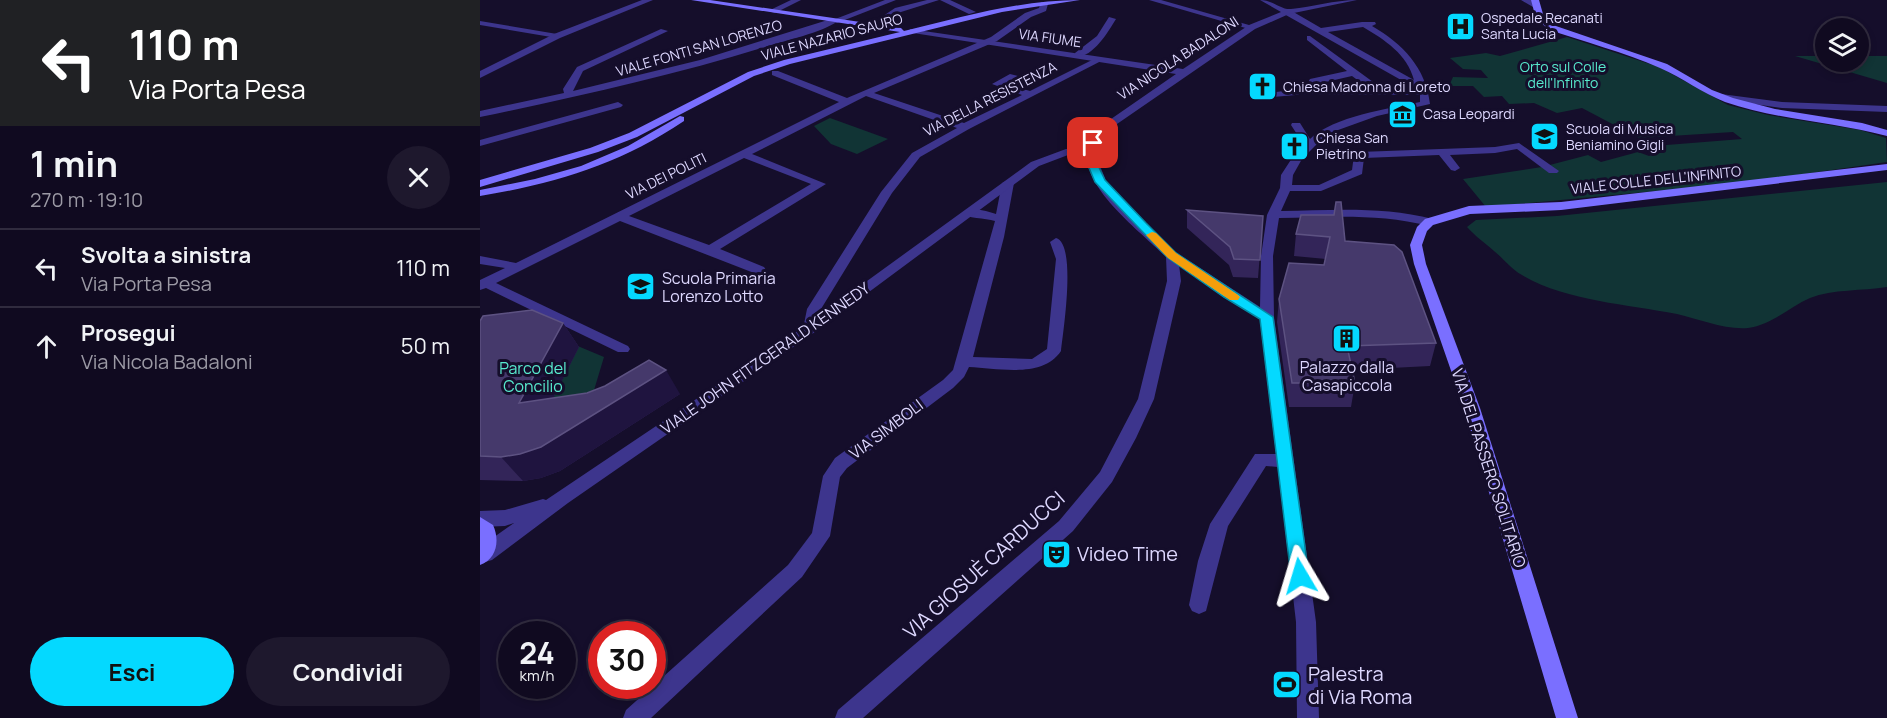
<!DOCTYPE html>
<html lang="it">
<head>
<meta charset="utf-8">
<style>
	body { margin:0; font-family:Manrope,sans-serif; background:#1e182d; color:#f1f3f6; height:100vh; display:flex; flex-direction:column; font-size:22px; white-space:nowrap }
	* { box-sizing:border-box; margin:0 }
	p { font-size:20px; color:#9c9aa5 }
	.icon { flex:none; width:33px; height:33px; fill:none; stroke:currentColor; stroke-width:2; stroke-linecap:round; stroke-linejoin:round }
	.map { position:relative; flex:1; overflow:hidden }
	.details { display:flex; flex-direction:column; background:#100a20; width:480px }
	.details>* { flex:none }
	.banner { background:#202124; color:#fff; overflow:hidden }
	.buttons { position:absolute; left:1335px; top:18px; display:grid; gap:12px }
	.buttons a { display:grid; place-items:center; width:54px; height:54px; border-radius:50%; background:#100a20; box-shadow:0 3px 9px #0003,0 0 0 2px #302b3e; font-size:30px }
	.speed { position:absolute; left:18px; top:621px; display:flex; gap:12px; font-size:30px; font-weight:700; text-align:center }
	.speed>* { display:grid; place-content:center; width:78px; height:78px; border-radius:50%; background:#100a20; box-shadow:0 3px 9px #0003,0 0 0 2px #302b3e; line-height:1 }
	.speed small { font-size:15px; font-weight:400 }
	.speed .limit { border:9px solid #d22; background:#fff; color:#111 }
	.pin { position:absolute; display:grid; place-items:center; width:51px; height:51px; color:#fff; margin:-26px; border-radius:12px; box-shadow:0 3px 9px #0006 }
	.me { position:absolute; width:66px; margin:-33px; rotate:353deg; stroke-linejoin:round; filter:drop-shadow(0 0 4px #0008) }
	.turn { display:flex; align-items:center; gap:21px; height:126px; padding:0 30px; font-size:27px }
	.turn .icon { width:78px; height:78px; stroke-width:2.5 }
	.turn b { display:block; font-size:42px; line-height:51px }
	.round { display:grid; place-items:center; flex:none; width:63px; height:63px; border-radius:32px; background:#1e182d }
	.overview { display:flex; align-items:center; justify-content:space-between; height:102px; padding:0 30px }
	h1 { font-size:36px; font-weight:700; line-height:45px }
	.action { display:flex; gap:12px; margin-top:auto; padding:12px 30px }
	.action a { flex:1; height:69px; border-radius:36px; background:#04d9ff; color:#111; font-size:24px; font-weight:700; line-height:69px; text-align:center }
	.action a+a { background:#1e182d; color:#f1f3f6 }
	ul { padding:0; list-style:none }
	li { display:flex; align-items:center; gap:18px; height:78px; padding:0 30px; border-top:2px solid #302b3e }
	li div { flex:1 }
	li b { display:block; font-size:22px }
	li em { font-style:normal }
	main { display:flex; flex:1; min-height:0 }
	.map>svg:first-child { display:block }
	.green { fill:#113435 }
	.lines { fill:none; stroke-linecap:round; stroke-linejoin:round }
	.minor { fill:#3d358d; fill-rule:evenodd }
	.tertiary { fill:#3d358d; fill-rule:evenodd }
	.secondary { fill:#7a6fff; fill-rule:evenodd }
	.wall { fill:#332559 }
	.shaded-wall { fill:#1f143f }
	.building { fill:#45396b; stroke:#5d5282; stroke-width:1.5 }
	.route { fill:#04d9ff; stroke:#038da6; stroke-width:1.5 }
	.slow { fill:#f59e0b }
	.labels { text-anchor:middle; stroke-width:6; stroke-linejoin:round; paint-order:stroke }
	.far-poi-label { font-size:14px; fill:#ded8ff; stroke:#150e2b; text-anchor:start }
	.far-street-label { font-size:14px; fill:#ded8ff; stroke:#150e2b }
	.far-park-label { font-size:14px; fill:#58eace; stroke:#150e2b }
	.poi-label { font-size:16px; fill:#ded8ff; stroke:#150e2b; text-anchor:start }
	.street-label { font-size:16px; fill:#ded8ff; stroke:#150e2b }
	.park-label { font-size:16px; fill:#58eace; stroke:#150e2b }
	.near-poi-label { font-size:20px; fill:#ded8ff; stroke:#150e2b; text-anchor:start }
	.near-street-label { font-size:20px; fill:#ded8ff; stroke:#150e2b }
</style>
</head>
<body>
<main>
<section class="details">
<div class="banner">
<div class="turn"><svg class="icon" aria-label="left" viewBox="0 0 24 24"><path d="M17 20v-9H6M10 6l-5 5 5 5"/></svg><div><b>110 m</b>Via Porta Pesa</div></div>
</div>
<div class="overview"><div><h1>1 min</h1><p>270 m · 19:10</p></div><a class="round"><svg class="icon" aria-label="close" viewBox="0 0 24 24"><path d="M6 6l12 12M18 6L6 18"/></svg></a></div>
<ul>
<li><svg class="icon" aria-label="left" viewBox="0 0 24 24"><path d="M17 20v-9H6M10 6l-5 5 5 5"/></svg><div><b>Svolta a sinistra</b><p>Via Porta Pesa</p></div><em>110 m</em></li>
<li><svg class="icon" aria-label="ahead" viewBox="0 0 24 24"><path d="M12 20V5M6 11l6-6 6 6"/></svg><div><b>Prosegui</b><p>Via Nicola Badaloni</p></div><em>50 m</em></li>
</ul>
<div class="action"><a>Esci</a><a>Condividi</a></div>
</section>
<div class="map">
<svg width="1407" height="718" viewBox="0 0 1407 718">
	<rect width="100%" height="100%" fill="#150e2b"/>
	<path class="green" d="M1087 37 1179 67 1248 105 1288 115 1380 130 1406 138 1407 162 1261 183 1006 207 983 179 1062 167 1108 155 1121 162 1158 152 1169 156 1183 152 1174 146 1262 139 1253 132 1159 138 1102 108 1077 113 1054 103 1029 104 1022 96 1004 97 993 86H969L973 77 1008 78 1001 70 983 69 970 58 1006 53 1020 56Z
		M1315 56H1345L1346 62H1378L1379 56H1407V83Z
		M350 118 408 139 377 154 351 144 334 126Z
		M1407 182V287C1382 291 1353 289 1330 298 1309 307 1292 325 1268 328 1245 330 1219 319 1197 314 1147 304 1086 301 1042 275 1031 269 1024 259 1014 251 1005 243 996 237 987 227L996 220 1077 216Z
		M69 334 124 357 108 410 0 373Z"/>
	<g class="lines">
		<path class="minor" d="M311 0H321L295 13 288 11Z
			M447 0H459L421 12 388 33 381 31 415 8Z
			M460 0H470L496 12 489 14Z
			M669 0H681L776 27 769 29Z
			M561 2 568 4 566 11 551 17 517 41 394 93 484 123 542 95 512 84 530 74 538 76 525 84 550 91 618 57 625 59 489 129 440 157 412 193 341 309 335 332H325L323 329 327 309 401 192 432 153 477 128 386 96 272 154 346 184 240 249 284 267 286 270 284 273H274L140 221 16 283 148 346 150 349 148 352H138L6 288 0 290V280L25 268 0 264V256L36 263 359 102 292 75V71H298L367 98 511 37 545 13 559 8ZM264 158 331 184 229 245 149 216Z
			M804 10H810L841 28 882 22H895L896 24 892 26C923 44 946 68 950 104L897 116 847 134 822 159 813 175 812 185H839L872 170 874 155 879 152 1015 147 1039 143 1079 171 1077 173H1069L1037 149 1015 153 970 155 980 168 975 171 971 170 959 155 884 158 882 174 841 191H810L801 211C852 210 903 206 953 219L955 222 949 226C899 213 850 217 799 218L793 256 794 317 836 622 839 718H817L816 622 798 467 786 466 748 526 726 611 719 614 712 611 709 605 718 561 730 524 775 454H796L780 319 743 297 686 256 692 252 697 253 780 307 781 256 787 215 800 188 801 175 814 155 824 145 811 125 812 123H820L830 139C854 116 908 109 940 102V95L827 94 793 97 791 95 796 92 829 88 827 84 830 79 867 71 827 40V36H830L904 90 937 89 804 14ZM883 27C905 40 927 54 934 80L848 32ZM872 76 891 90 839 89 837 84Z
			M629 17 636 19C628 32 613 58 595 57V53L617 36Z
			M351 19 358 21C341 33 306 40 285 47 191 76 96 97 0 117V111L84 93 83 89 97 67 181 29 188 31 103 71 93 91 220 60Z
			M0 21 77 34 81 36 77 38 0 25Z
			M1241 94 1302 102 1407 106V112L1302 108 1238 99V95Z
			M138 102 143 105 141 107 0 146V140Z
			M528 180 534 183 524 237 493 357 552 359 567 349 576 259 570 242 576 238C597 244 583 332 581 351 562 379 518 368 489 367L484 377 473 388 367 468 360 477 350 536 322 577 171 718H143L146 710 308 565 332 533 343 476 355 458 463 380 473 370 515 221C505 218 487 218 481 214 491 206 505 210 516 214L522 183Z"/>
		<path class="tertiary" d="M162 0H173L80 38 0 78V71L74 34Z
			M405 0H416L357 23 350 21Z
			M780 0C793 0 801 10 811 9 833 7 854 0 877 0L809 14 775 29 621 135 617 158 626 181 643 202 698 256 701 281 674 399 656 438 632 482 593 531 383 718H355L358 710 579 521 620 472 658 399 687 281 686 257C660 231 607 192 606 154L588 155 559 166 335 332 88 503 12 560 5 562 0 560V547L34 523 25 526 0 527V511L25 510 63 499 66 500 325 326 551 162 586 149 607 148 608 142 604 139 605 137 696 74 433 33H430V29L703 69 769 25 801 12Z
			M1041 0H1051L1060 5 1053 7Z"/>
		<path class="secondary" d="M211 0H230L421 28 424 31C482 17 540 0 600 0L522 12 310 64 274 76 157 137 118 152 0 187V180L110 148 149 133 268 72 304 60 420 32Z
			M1051 0H1059L1063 14 1073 25 1187 64 1232 90 1253 98 1295 109 1382 123 1407 130V136C1354 122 1298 120 1245 102 1222 93 1203 78 1180 68 1144 52 1104 42 1067 29L1055 15Z
			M200 116 204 117V121C138 165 77 183 0 196V190L55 179 101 166 148 146Z
			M1407 164V170L1081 210 990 214 953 225 947 231 942 245 946 264 1000 408 1098 718H1076L984 408 934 264 930 245 937 227 945 219 989 206 1081 202Z
			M0 517 13 525C20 540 17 559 0 565Z"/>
	</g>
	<path class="wall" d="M707 210 783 216 778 278 753 277 749 265 707 228Z
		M821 215 865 241 956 343 950 366 872 370 875 383 871 407H809L797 322 799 299 844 265 846 259 814 256 816 234Z
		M0 321 83 323 99 347 73 398 200 394 80 471 61 478 43 481 0 480Z"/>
	<path class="shaded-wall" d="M83 323 99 347 58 428 39 403Z
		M186 370 200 394 80 471 61 478 43 481 21 457Z"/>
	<path class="building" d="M856 202H861L865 241 914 245 922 252 956 343 867 346 875 383H812L799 299 809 263 844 265 850 237 816 234 821 215H854Z
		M707 210 783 216 780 260 754 259 750 247Z
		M52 310 83 323 39 403 107 393 125 386 169 360 186 370 61 447 40 454 21 457 0 456V321L3 316Z"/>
	<path class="route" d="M613 140 617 143V163L625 180 666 223 696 253 793 317 829 576 826 582 820 584 814 582 811 576 780 319 744 297 688 258 658 227 615 182 607 163 608 143Z"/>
	<path class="slow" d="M672 232 676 233 696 253 758 295 760 297 758 300H750L688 258 666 235Z"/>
	<defs>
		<symbol id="hospital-square" viewBox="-11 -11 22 22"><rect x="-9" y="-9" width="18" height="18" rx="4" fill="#04d9ff" stroke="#150e2b"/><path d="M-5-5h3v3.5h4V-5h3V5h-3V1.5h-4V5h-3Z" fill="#111"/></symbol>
		<symbol id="church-square" viewBox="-11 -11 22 22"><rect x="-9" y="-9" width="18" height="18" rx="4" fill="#04d9ff" stroke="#150e2b"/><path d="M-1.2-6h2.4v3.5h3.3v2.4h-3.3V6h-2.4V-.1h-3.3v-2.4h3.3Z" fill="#111"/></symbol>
		<symbol id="museum-square" viewBox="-11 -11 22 22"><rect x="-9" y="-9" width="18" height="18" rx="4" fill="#04d9ff" stroke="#150e2b"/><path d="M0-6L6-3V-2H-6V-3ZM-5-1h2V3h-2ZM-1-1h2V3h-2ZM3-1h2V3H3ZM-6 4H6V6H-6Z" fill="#111"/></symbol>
		<symbol id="school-square" viewBox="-11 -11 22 22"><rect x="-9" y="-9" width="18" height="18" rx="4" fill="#04d9ff" stroke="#150e2b"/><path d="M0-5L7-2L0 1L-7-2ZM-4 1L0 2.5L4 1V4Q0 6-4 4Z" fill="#111"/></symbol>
		<symbol id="building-square" viewBox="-11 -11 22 22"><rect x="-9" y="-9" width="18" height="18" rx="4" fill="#04d9ff" stroke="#150e2b"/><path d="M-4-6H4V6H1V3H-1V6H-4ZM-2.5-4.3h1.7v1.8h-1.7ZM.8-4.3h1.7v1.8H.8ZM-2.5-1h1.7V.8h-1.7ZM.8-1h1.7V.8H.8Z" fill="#111"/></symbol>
		<symbol id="theatre-square" viewBox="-11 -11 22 22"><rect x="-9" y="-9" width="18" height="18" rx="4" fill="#04d9ff" stroke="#150e2b"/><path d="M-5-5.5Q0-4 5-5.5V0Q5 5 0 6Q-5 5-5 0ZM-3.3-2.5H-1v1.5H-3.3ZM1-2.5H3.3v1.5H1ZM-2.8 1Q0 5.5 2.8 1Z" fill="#111"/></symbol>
		<symbol id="stadium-square" viewBox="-11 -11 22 22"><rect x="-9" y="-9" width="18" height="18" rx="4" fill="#04d9ff" stroke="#150e2b"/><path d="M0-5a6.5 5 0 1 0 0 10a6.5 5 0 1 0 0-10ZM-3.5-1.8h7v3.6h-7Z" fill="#111"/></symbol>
	</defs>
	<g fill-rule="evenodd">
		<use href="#hospital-square" x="964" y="10" width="33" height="33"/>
		<use href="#church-square" x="766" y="70" width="33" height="33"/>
		<use href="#museum-square" x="906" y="98" width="33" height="33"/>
		<use href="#school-square" x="1048" y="120" width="33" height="33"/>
		<use href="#church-square" x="798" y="130" width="33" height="33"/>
		<use href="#school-square" x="144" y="270" width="33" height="33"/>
		<use href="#building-square" x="850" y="322" width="33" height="33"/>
		<use href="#theatre-square" x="560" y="538" width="33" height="33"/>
		<use href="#stadium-square" x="790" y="668" width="33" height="33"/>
	</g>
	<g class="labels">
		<g class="far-poi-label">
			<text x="1001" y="23">Ospedale Recanati<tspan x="1001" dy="16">Santa Lucia</tspan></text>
			<text x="803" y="92">Chiesa Madonna di Loreto</text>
			<text x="943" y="119">Casa Leopardi</text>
			<text x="1086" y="134">Scuola di Musica<tspan x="1086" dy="16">Beniamino Gigli</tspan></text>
			<text x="836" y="143">Chiesa San<tspan x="836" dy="16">Pietrino</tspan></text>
		</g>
		<g class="far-street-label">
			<text transform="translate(352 37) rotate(-15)" y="5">VIALE NAZARIO SAURO</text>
			<text transform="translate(570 38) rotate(8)" y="5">VIA FIUME</text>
			<text transform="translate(219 48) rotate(-16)" y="5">VIALE FONTI SAN LORENZO</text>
			<text transform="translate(698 58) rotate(-33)" y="5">VIA NICOLA BADALONI</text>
			<text transform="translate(510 99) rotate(-27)" y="5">VIA DELLA RESISTENZA</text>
			<text transform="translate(186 176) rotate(-26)" y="5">VIA DEI POLITI</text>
			<text transform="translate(1176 180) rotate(-6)" y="5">VIALE COLLE DELL'INFINITO</text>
		</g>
		<g class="far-park-label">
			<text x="1083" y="72">Orto sul Colle<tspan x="1083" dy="16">dell'Infinito</tspan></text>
		</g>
		<g class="poi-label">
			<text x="182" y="284">Scuola Primaria<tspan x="182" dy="18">Lorenzo Lotto</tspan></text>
			<text x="867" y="373" text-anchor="middle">Palazzo dalla<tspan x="867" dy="18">Casapiccola</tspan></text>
		</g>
		<g class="street-label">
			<text transform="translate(285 358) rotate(-35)" y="6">VIALE JOHN FITZGERALD KENNEDY</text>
			<text transform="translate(406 429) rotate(-37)" y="6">VIA SIMBOLI</text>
			<text transform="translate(1009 468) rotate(72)" y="6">VIA DEL PASSERO SOLITARIO</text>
		</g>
		<g class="park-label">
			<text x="53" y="374">Parco del<tspan x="53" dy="18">Concilio</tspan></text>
		</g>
		<g class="near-poi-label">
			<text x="597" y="561">Video Time</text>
			<text x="828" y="681">Palestra<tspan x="828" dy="23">di Via Roma</tspan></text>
		</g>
		<g class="near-street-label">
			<text transform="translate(504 565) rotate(-42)" y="7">VIA GIOSUÈ CARDUCCI</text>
		</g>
	</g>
</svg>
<div class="buttons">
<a><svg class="icon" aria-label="layers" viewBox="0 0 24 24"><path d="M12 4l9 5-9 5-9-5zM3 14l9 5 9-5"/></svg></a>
</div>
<div class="speed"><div>24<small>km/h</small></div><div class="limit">30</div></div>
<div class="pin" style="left:613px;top:143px;background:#d93025"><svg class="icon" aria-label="arrive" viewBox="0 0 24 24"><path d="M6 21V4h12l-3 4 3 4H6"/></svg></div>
<svg class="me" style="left:820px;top:576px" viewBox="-20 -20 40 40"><path d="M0-17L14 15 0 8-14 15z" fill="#04d9ff" stroke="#fff" stroke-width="4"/></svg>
</div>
</main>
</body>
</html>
